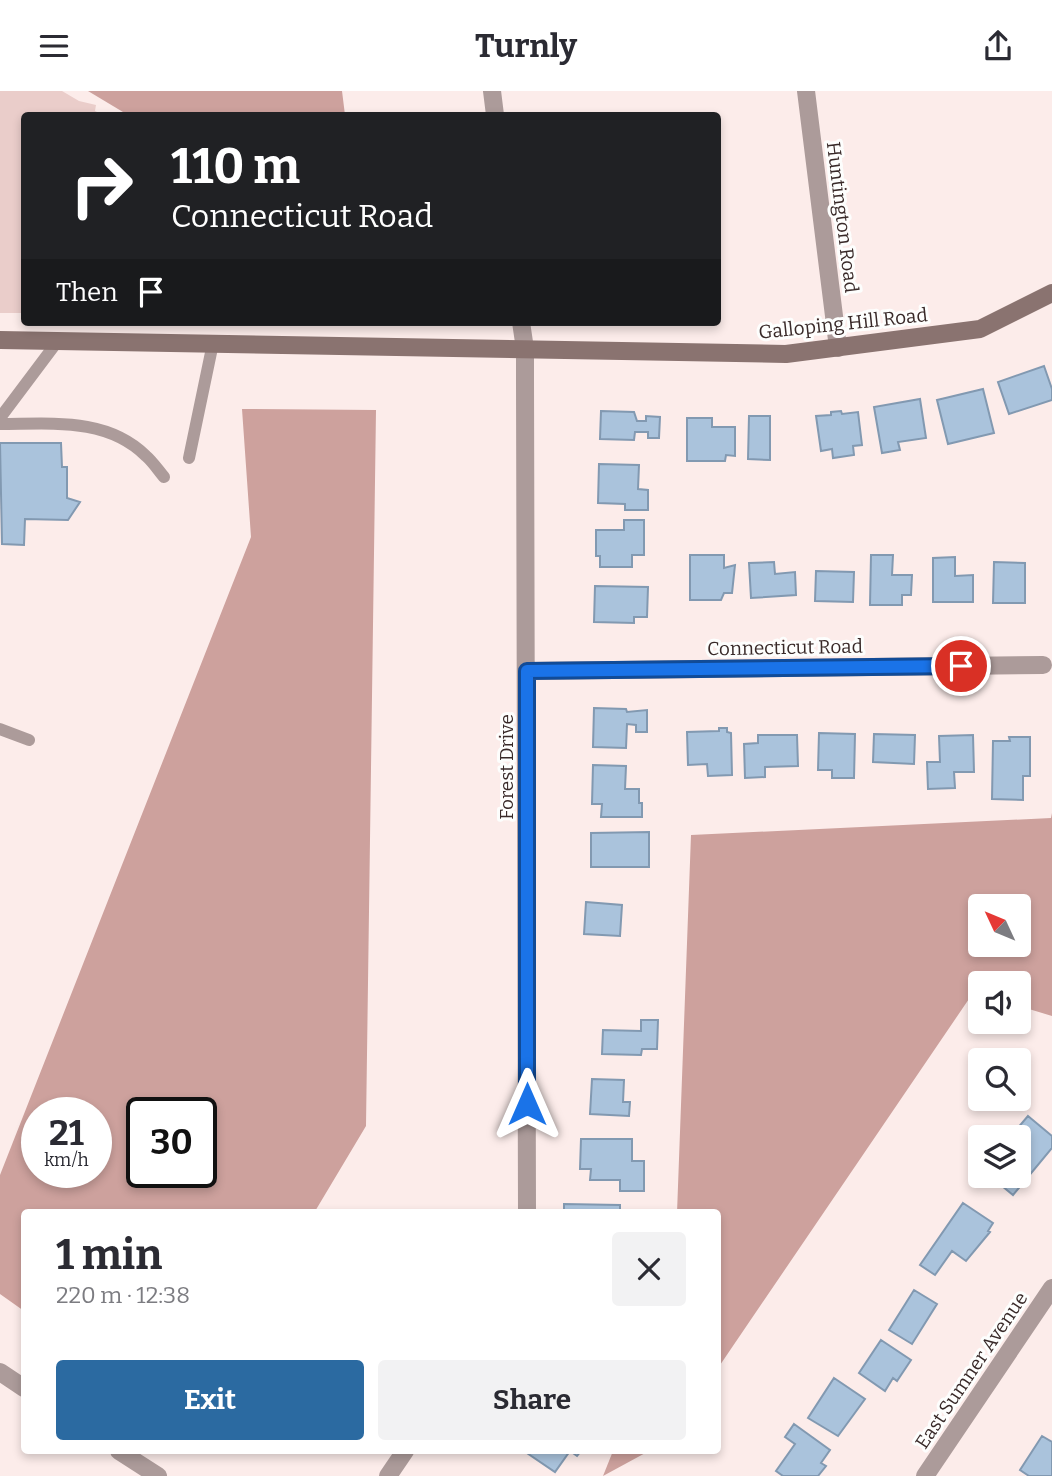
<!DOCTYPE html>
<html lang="en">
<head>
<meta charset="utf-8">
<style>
	body { margin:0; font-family:Bitter,serif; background:#f2f2f3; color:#2b2b33; height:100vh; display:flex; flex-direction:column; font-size:26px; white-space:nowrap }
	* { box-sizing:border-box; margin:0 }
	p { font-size:23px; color:#7c7c81 }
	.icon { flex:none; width:38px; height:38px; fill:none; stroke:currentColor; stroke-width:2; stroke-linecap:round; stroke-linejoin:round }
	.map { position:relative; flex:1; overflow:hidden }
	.side { position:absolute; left:21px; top:1118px; width:700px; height:245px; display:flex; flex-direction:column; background:#fff; border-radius:7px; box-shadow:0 4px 10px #0003 }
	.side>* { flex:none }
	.guide { position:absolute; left:21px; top:21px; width:700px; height:214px; border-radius:7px; box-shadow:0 4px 10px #0003; background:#202124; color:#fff; overflow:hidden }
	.needle { width:46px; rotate:314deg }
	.tools { position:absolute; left:968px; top:803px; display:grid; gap:14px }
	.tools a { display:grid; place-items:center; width:63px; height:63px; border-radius:7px; background:#fff; box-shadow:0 4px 10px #0003; font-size:35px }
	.speed { position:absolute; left:21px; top:1006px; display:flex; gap:14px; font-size:35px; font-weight:700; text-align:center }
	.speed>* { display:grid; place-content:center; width:91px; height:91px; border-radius:50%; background:#fff; box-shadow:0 4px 10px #0003; line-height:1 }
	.speed small { font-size:18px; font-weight:400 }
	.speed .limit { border:4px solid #111; border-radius:10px; background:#fff; color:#111 }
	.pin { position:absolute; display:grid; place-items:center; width:60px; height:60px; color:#fff; margin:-30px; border:4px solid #fff; border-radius:50%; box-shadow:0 2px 7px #0007 }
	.me { position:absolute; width:77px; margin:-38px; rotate:0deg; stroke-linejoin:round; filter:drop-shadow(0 0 5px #0008) }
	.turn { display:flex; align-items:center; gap:24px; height:147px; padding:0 35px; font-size:32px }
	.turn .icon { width:91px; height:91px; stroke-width:2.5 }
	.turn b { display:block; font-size:49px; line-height:60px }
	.then { display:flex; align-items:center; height:66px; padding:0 35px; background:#0003; gap:14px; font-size:26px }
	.round { display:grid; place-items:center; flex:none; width:74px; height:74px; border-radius:7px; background:#f2f2f3 }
	.head { display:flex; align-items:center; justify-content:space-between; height:119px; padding:0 35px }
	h1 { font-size:42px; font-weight:700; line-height:52px }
	.cta { display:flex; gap:14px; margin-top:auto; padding:14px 35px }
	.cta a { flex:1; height:80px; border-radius:7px; background:#2b6aa1; color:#fff; font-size:28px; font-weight:700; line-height:80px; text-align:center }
	.cta a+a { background:#f2f2f3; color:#2b2b33 }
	header { display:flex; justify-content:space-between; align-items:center; height:91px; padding:0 35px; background:#fff; font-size:32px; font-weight:700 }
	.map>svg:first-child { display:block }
	.green { fill:#eacdca }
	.forest { fill:#cda19d; fill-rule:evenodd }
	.building { fill:#aac3dc; stroke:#8299b1; stroke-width:2 }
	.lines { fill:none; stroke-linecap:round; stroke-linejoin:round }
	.service { stroke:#ac9b9a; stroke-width:12 }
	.minor { stroke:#ac9b9a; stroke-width:18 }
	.tertiary { stroke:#ac9b9a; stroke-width:18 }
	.secondary { stroke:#8a7370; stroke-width:18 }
	.route-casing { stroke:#114b97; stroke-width:18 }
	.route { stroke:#1a73e8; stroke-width:12 }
	.labels { text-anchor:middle; stroke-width:6; stroke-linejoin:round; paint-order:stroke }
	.street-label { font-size:19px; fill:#382928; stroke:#fdfefd }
</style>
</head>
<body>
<header><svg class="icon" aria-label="menu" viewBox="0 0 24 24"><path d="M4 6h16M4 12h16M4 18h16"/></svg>Turnly<svg class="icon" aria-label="share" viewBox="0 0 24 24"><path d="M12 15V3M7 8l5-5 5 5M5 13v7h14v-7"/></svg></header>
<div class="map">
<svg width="1052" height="1385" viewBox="0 0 1052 1385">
	<rect width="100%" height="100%" fill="#fcecea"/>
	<path class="green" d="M0 0H62L79 10 96 14 95 20 103 24H24V222H0Z"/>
	<path class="forest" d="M88 0H342L345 24H128Z
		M242 318 376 319 366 1035 314 1122H24V1220L0 1203V1084L251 446ZM37 1022H96V1082H37ZM142 1022H201V1082H142Z
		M1052 722V925L1019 915 1018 892H980V904L973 902 718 1277V1122H677L691 744 1051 727ZM980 816H1018V854H980Z
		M613 1360H649L603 1385Z"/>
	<path class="building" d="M1044 275 1052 298V309L1009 323 998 291Z
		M983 298 994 342 948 353 937 309Z
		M920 308 926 347 898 351 900 359 882 362 874 316Z
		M601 320 634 321 637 330H646V325L660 326 659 347H648V341H635L634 349 600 348Z
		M841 320 842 323 858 321 862 354 853 355 854 364 833 367 832 358 821 360 816 325 831 324V321Z
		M749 325H770V369L748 368Z
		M687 327H712V336H735V365L726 364 725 370H687Z
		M0 352H61L62 376H67V407L80 411 68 429 25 428 24 454 2 453Z
		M599 373 639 374 638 398 648 399V419H625V413L598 412Z
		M624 429H644V464H632V476H600V465H596V439H624Z
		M690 464H724V477L735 474 732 502H724L721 509H690Z
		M871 464H893L892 484H912L911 504H902V514H870Z
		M955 466V485L973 484V511H933V467Z
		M774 471 775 483 795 481 796 504 751 507 749 472Z
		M994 471 1025 472V512H993Z
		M816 480 854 481 853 511 815 510Z
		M595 495 648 496 647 526H634V532L594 531Z
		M594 617 626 618 627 621 647 619V641H636V634L627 633 626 657 593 656Z
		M719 637H727V641L731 642 732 684 708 685 707 673 688 674 687 641 719 640Z
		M819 642 855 643 854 687H832V679H818Z
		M874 643 915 644 914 673 873 671Z
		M758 644H797L798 675 765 676V686L745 687 744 653 758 652Z
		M973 644 974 681H954L955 697 928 698 927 671H940L939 645Z
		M1009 646H1030V685H1023V709L992 708 993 650H1010Z
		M593 674 626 675 625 698H639V712H642V726H601L602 713H592Z
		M649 741V776H591V742Z
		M586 811 622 814 620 845 584 843Z
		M641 929H658L657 958H642L641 964 602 963 603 939 641 940Z
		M592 988 624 989 623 1011H630L629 1025 590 1023Z
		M1028 1025 1052 1045V1057L1013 1104 990 1085H1018V1046H1010Z
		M581 1048H632V1070H644V1100H620V1089H590L591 1078H580Z
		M963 1112 993 1132 988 1140 990 1141 966 1170 952 1160 935 1184 920 1174Z
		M564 1113 620 1114V1122H564Z
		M914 1199 937 1213 912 1253 889 1239Z
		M881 1249 911 1269 897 1290 893 1287 885 1300 859 1282Z
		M834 1287 865 1308 838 1345 808 1327Z
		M794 1333 830 1359 821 1372 826 1375 818 1385H783L776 1380 795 1353 785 1346Z
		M1042 1345 1052 1351V1385H1029L1020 1379Z
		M524 1360H581L577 1365 570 1360 555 1381Z"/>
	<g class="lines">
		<path class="service" d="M0 327 57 251
			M0 333C50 333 107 326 146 365 153 371 158 379 164 386
			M189 367 213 252
			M0 638 29 649"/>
		<path class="minor" d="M492 0 495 24
			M806 0 838 257
			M521 231 525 258V288L527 1122
			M527 580 1043 574
			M388 1385 405 1360
			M925 1385 1052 1197"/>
		<path class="tertiary" d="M0 1281 24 1297
			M119 1360 158 1385"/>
		<path class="secondary" d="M0 249 786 263 980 238 1052 202"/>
	</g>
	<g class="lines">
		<defs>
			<path id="route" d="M527 1013V580L961 575"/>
		</defs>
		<use href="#route" class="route-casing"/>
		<use href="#route" class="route"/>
	</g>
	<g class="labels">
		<g class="street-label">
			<text transform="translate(843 126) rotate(83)" y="7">Huntington Road</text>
			<text transform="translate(843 232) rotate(-6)" y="7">Galloping Hill Road</text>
			<text transform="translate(785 556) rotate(-1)" y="7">Connecticut Road</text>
			<text transform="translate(506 676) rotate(-90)" y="7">Forest Drive</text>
			<text transform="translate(971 1279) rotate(-56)" y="7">East Sumner Avenue</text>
		</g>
	</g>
</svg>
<div class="tools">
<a><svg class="needle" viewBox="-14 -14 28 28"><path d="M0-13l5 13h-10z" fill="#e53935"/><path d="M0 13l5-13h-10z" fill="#7c7c81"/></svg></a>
<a><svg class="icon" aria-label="sound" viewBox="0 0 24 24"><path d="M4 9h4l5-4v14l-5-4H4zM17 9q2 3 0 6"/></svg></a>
<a><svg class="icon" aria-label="search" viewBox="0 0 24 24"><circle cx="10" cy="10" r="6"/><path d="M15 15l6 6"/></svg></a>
<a><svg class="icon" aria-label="layers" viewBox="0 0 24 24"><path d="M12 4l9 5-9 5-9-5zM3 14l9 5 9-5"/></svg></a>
</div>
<div class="speed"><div>21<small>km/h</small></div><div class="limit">30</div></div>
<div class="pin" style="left:961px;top:575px;background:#d93025"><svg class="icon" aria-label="arrive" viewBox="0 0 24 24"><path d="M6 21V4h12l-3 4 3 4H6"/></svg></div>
<svg class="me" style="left:527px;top:1013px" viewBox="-20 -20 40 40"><path d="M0-17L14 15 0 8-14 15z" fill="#1a73e8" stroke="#fff" stroke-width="4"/></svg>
<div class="guide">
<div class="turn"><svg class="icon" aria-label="right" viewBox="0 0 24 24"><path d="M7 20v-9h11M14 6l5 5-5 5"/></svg><div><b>110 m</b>Connecticut Road</div></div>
<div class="then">Then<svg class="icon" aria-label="arrive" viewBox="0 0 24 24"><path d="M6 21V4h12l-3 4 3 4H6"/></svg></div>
</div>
<section class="side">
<div class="head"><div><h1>1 min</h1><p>220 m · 12:38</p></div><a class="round"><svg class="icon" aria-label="close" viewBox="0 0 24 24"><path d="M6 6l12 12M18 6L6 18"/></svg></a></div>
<div class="cta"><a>Exit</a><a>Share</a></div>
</section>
</div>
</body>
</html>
